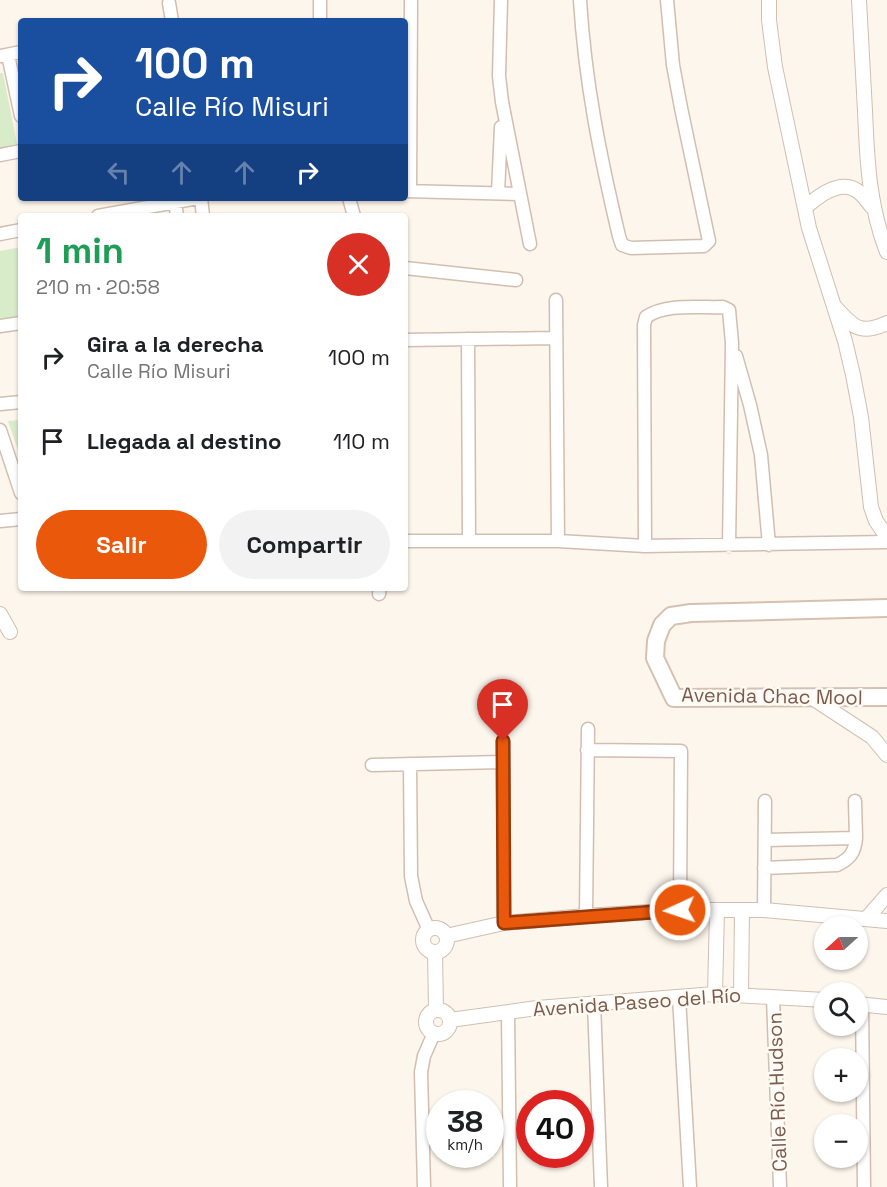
<!DOCTYPE html>
<html lang="es">
<head>
<meta charset="utf-8">
<style>
	body { margin:0; font-family:"Space Grotesk",sans-serif; background:#f2f2f2; color:#202124; height:100vh; display:flex; flex-direction:column; font-size:22px; white-space:nowrap }
	* { box-sizing:border-box; margin:0 }
	p { font-size:20px; color:#757577 }
	.icon { flex:none; width:33px; height:33px; fill:none; stroke:currentColor; stroke-width:2; stroke-linecap:round; stroke-linejoin:round }
	.map { position:relative; flex:1; overflow:hidden }
	.panel { position:absolute; left:18px; top:213px; width:390px; height:378px; display:flex; flex-direction:column; background:#fff; border-radius:6px; box-shadow:0 2px 4px #0004 }
	.panel>* { flex:none }
	.top-card { position:absolute; left:18px; top:18px; width:390px; height:183px; border-radius:6px; box-shadow:0 2px 4px #0004; background:#1a4fa0; color:#fff; overflow:hidden }
	.needle { width:39px; rotate:249deg }
	.tools { position:absolute; left:814px; top:916px; display:grid; gap:12px }
	.tools a { display:grid; place-items:center; width:54px; height:54px; border-radius:50%; background:#fff; box-shadow:0 2px 4px #0004; font-size:30px }
	.speed { position:absolute; left:426px; top:1090px; display:flex; gap:12px; font-size:30px; font-weight:700; text-align:center }
	.speed>* { display:grid; place-content:center; width:78px; height:78px; border-radius:50%; background:#fff; box-shadow:0 2px 4px #0004; line-height:1 }
	.speed small { font-size:15px; font-weight:400 }
	.speed .limit { border:9px solid #d22; background:#fff; color:#111 }
	.pin { position:absolute; display:grid; place-items:center; width:51px; height:51px; color:#fff; margin:-62px -26px; border-radius:50% 50% 50% 0; rotate:-45deg; box-shadow:0 0 6px #0007 }
	.pin .icon { rotate:45deg }
	.me { position:absolute; width:66px; margin:-33px; rotate:267deg; stroke-linejoin:round; filter:drop-shadow(0 0 4px #0008) }
	.turn { display:flex; align-items:center; gap:21px; height:126px; padding:0 18px; font-size:27px }
	.turn .icon { width:78px; height:78px; stroke-width:2.5 }
	.turn b { display:block; font-size:42px; line-height:51px }
	.lanes { display:flex; align-items:center; height:57px; padding:0 18px; background:#0003; justify-content:center; gap:30px; direction:ltr }
	.lanes .off { opacity:.35 }
	.round { display:grid; place-items:center; flex:none; width:63px; height:63px; border-radius:32px; background:#f2f2f2 }
	.overview { display:flex; align-items:center; justify-content:space-between; height:102px; padding:0 18px }
	h1 { font-size:36px; font-weight:700; line-height:45px; color:#1e9e55 }
	.cta { display:flex; gap:12px; margin-top:auto; padding:12px 18px }
	.cta a { flex:1; height:69px; border-radius:36px; background:#ea580c; color:#fff; font-size:24px; font-weight:700; line-height:69px; text-align:center }
	.cta a+a { background:#f2f2f2; color:#202124 }
	ul { padding:0; list-style:none }
	li { display:flex; align-items:center; gap:18px; height:84px; padding:0 18px }
	li div { flex:1 }
	li b { display:block; font-size:22px }
	li em { font-style:normal }
	.map>svg:first-child { display:block }
	.green { fill:#d8ecc9 }
	.lines { fill:none; stroke-linecap:round; stroke-linejoin:round }
	.minor-casing { stroke:#d1beb0; stroke-width:15 }
	.tertiary-casing { stroke:#d1beb0; stroke-width:16 }
	.secondary-casing { stroke:#d6c0b0; stroke-width:20 }
	.minor { stroke:#fff; stroke-width:12 }
	.tertiary { stroke:#fff; stroke-width:14 }
	.secondary { stroke:#fff; stroke-width:16 }
	.route-casing { stroke:#983908; stroke-width:15 }
	.route { stroke:#ea580c; stroke-width:10 }
	.labels { text-anchor:middle; stroke-width:5; stroke-linejoin:round; paint-order:stroke }
	.street-label { font-size:20px; fill:#7a5c4d; stroke:#fffaf3 }
</style>
</head>
<body>
<div class="map">
<svg width="887" height="1187" viewBox="0 0 887 1187">
	<rect width="100%" height="100%" fill="#fdf6ec"/>
	<path class="green" d="M0 73H3L17 144 0 148Z
		M21 247V318L0 321V251Z
		M21 420V459L8 421Z"/>
	<g class="lines">
		<defs>
			<path id="minor" d="M501 0 499 76 502 102 530 244
				M580 0C585 82 600 156 619 236L622 245 631 248 704 246 709 241 681 108 673 65 667 0
				M169 3 172 21
				M320 21V0
				M8 55 21 116
				M1 56 21 52
				M0 155 21 151
				M405 191 520 194
				M410 191 411 0
				M498 193 501 127
				M201 198 203 216
				M349 198 354 216
				M175 201 177 216
				M98 216 198 198
				M0 234 21 230
				M405 268 516 280
				M556 300 558 541
				M0 326 21 323
				M468 339 469 541
				M405 340 555 338
				M736 356 750 405 761 455 769 545
				M0 404 21 402
				M0 430 21 493
				M0 521 21 519
				M405 541H558L645 546 887 542
				M645 546 644 325 646 317C666 303 699 308 723 307L729 310 732 343 729 546
				M379 594 380 588
				M503 741 504 923
				M587 750 681 751 680 910
				M410 764 411 876 416 901 429 930
				M372 765 502 762
				M855 801 856 838
				M764 868 837 865C850 859 855 852 856 838L765 840
				M764 910 765 801
				M586 916 588 729
				M679 997 690 1187
				M773 997 780 1187
				M594 1003 601 1187
				M862 1004 864 1187
				M508 1012 510 1187
				M424 1187 421 1072 424 1056 434 1033"/>
			<path id="tertiary" d="M769 0V20L775 67 809 228 845 341 853 375 861 417 871 507 876 521 887 537
				M859 0C861 37 863 74 865 111 867 160 869 206 887 252
				M805 208C817 197 839 180 856 190 863 194 867 201 872 207
				M836 308C854 328 861 335 887 323
				M0 614 10 632
				M814 699 872 737 887 755
				M866 919 887 895
				M423 940a12 12 0 1 1 24 0a12 12 0 1 1-24 0Z
				M446 936 504 923 586 916 680 910H764L887 921
				M435 952 436 1010
				M715 994 717 910
				M741 994 742 910
				M858 1004 887 1007
				M426 1022a12 12 0 1 1 24 0a12 12 0 1 1-24 0Z
				M450 1020 537 1008 715 994 825 1000"/>
			<path id="secondary" d="M887 608 691 613 671 616 662 625 656 641 655 658 674 698 887 697"/>
		</defs>
		<use href="#minor" class="minor-casing"/>
		<use href="#tertiary" class="tertiary-casing"/>
		<use href="#secondary" class="secondary-casing"/>
		<use href="#minor" class="minor"/>
		<use href="#tertiary" class="tertiary"/>
		<use href="#secondary" class="secondary"/>
	</g>
	<g class="lines">
		<defs>
			<path id="route" d="M503 741 504 923 680 910"/>
		</defs>
		<use href="#route" class="route-casing"/>
		<use href="#route" class="route"/>
	</g>
	<g class="labels">
		<g class="street-label">
			<text transform="translate(772 696) rotate(1)" y="7">Avenida Chac Mool</text>
			<text transform="translate(637 1002) rotate(-4)" y="7">Avenida Paseo del Río</text>
			<text transform="translate(777 1092) rotate(-92)" y="7">Calle Río Hudson</text>
		</g>
	</g>
</svg>
<div class="tools">
<a><svg class="needle" viewBox="-14 -14 28 28"><path d="M0-13l5 13h-10z" fill="#e53935"/><path d="M0 13l5-13h-10z" fill="#757577"/></svg></a>
<a><svg class="icon" aria-label="search" viewBox="0 0 24 24"><circle cx="10" cy="10" r="6"/><path d="M15 15l6 6"/></svg></a>
<a>+</a>
<a>−</a>
</div>
<div class="speed"><div>38<small>km/h</small></div><div class="limit">40</div></div>
<div class="pin" style="left:503px;top:741px;background:#d93025"><svg class="icon" aria-label="arrive" viewBox="0 0 24 24"><path d="M6 21V4h12l-3 4 3 4H6"/></svg></div>
<svg class="me" style="left:680px;top:910px" viewBox="-20 -20 40 40"><circle r="17" fill="#ea580c" stroke="#fff" stroke-width="3"/><path d="M0-11L8 9 0 5-8 9z" fill="#fff"/></svg>
<div class="top-card">
<div class="turn"><svg class="icon" aria-label="right" viewBox="0 0 24 24"><path d="M7 20v-9h11M14 6l5 5-5 5"/></svg><div><b>100 m</b>Calle Río Misuri</div></div>
<div class="lanes"><svg class="icon off" aria-label="left" viewBox="0 0 24 24"><path d="M17 20v-9H6M10 6l-5 5 5 5"/></svg><svg class="icon off" aria-label="ahead" viewBox="0 0 24 24"><path d="M12 20V5M6 11l6-6 6 6"/></svg><svg class="icon off" aria-label="ahead" viewBox="0 0 24 24"><path d="M12 20V5M6 11l6-6 6 6"/></svg><svg class="icon" aria-label="right" viewBox="0 0 24 24"><path d="M7 20v-9h11M14 6l5 5-5 5"/></svg></div>
</div>
<section class="panel">
<div class="overview"><div><h1>1 min</h1><p>210 m · 20:58</p></div><a class="round" style="background:#d93025;color:#fff"><svg class="icon" aria-label="close" viewBox="0 0 24 24"><path d="M6 6l12 12M18 6L6 18"/></svg></a></div>
<ul>
<li><svg class="icon" aria-label="right" viewBox="0 0 24 24"><path d="M7 20v-9h11M14 6l5 5-5 5"/></svg><div><b>Gira a la derecha</b><p>Calle Río Misuri</p></div><em>100 m</em></li>
<li><svg class="icon" aria-label="arrive" viewBox="0 0 24 24"><path d="M6 21V4h12l-3 4 3 4H6"/></svg><div><b>Llegada al destino</b></div><em>110 m</em></li>
</ul>
<div class="cta"><a>Salir</a><a>Compartir</a></div>
</section>
</div>
</body>
</html>
